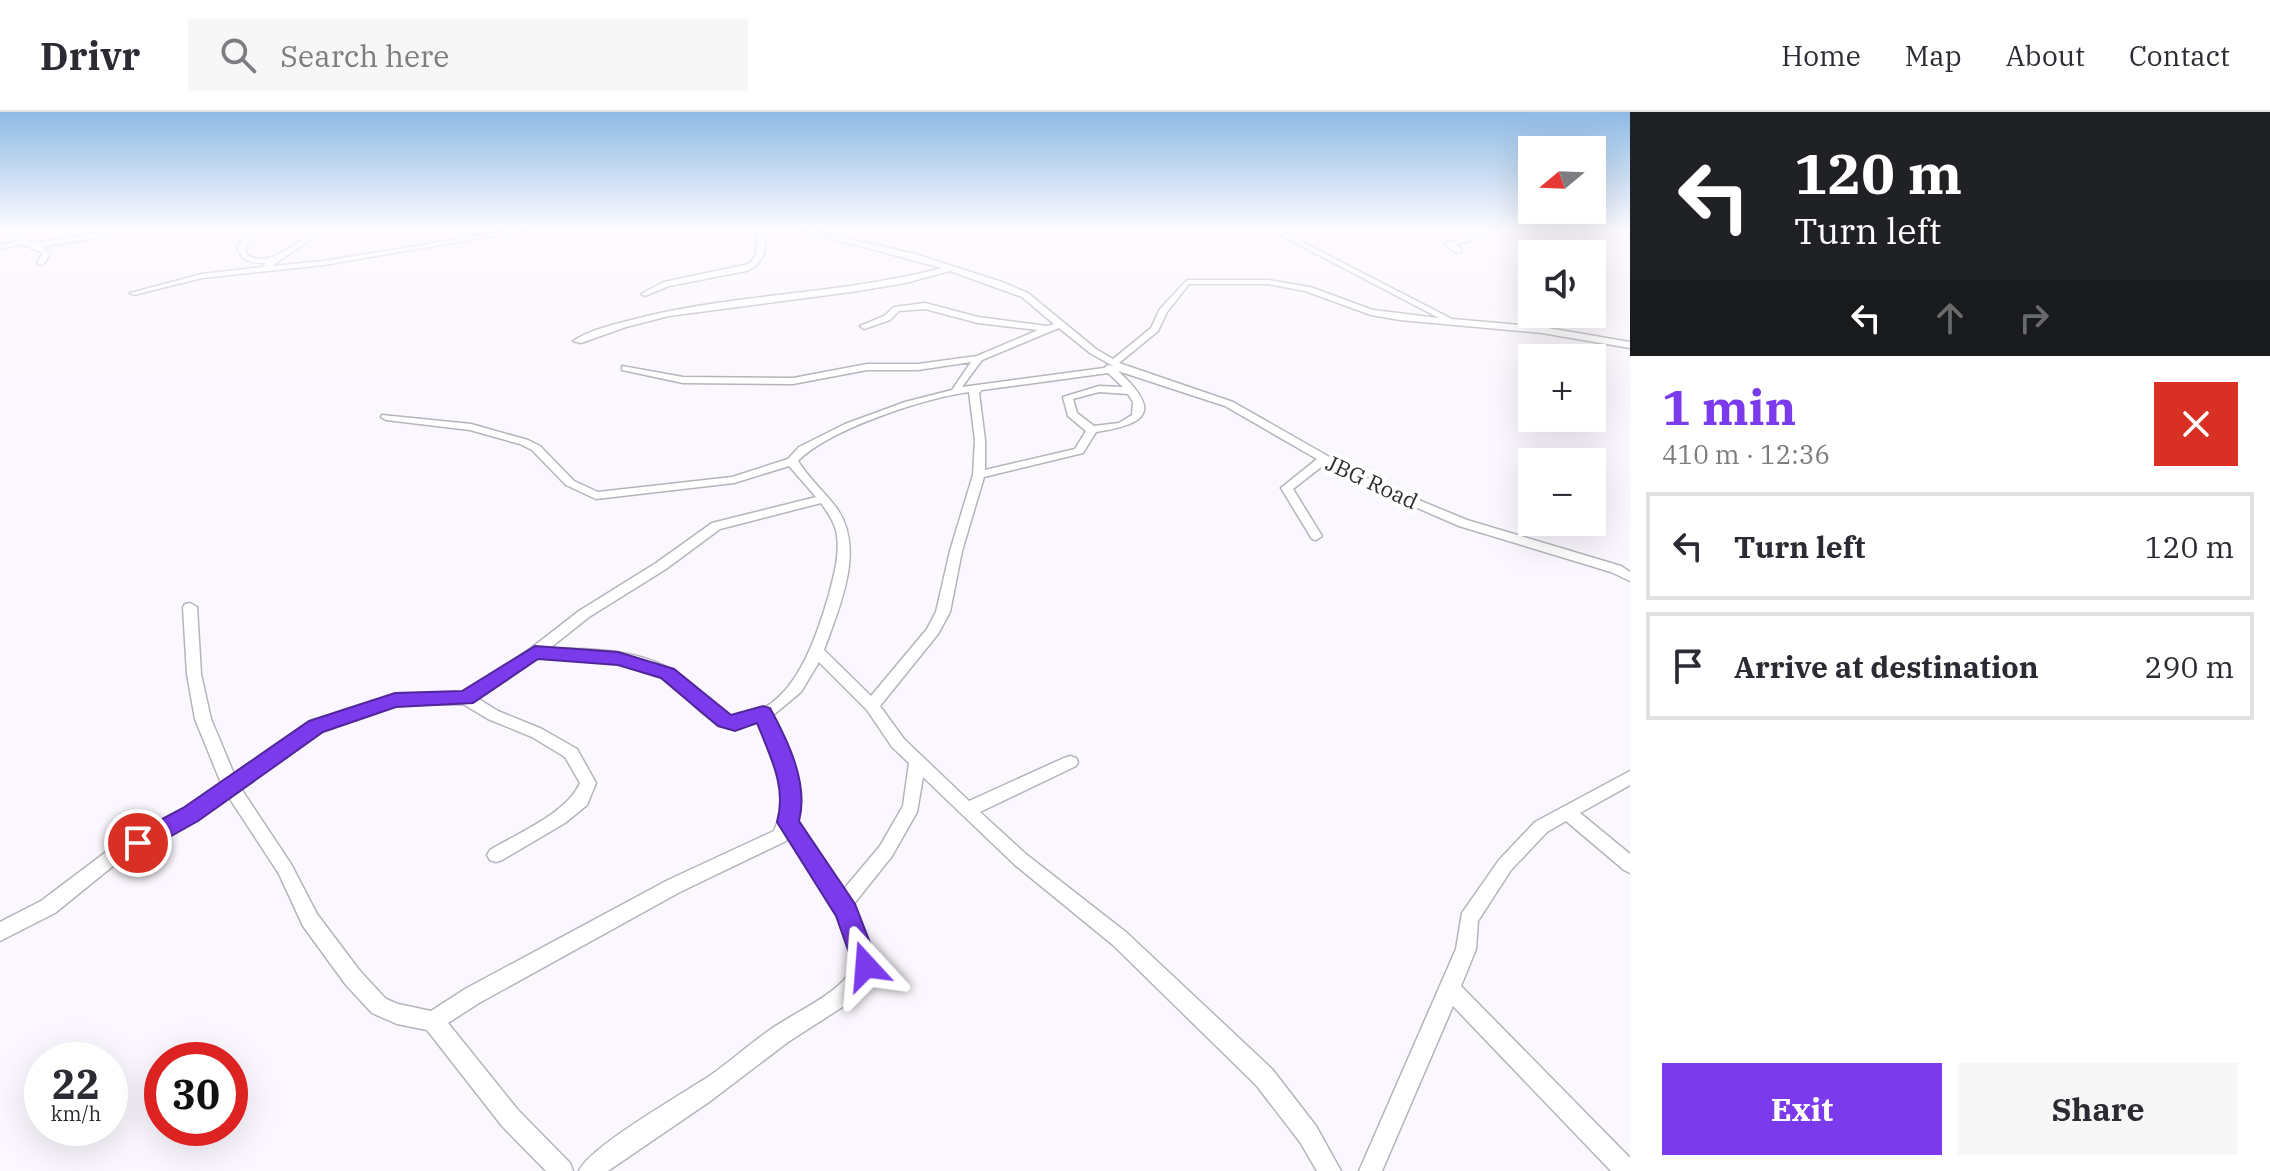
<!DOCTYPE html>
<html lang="en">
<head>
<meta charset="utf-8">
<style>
	body { margin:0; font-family:"IBM Plex Serif",serif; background:#f7f7f7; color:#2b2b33; height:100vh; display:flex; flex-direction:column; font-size:30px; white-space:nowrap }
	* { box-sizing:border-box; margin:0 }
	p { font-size:26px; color:#7c7c81 }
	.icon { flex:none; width:44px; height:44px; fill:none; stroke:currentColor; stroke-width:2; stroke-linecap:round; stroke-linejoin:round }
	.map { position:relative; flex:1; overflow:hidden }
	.details { display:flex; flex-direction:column; background:#fff; width:640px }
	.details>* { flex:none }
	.hud { background:#202124; color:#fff; overflow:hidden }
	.needle { width:52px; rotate:251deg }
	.controls { position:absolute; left:1518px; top:24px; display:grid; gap:16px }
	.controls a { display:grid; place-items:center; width:88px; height:88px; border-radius:0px; background:#fff; box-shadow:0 8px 32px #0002; font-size:40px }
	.speed { position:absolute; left:24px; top:930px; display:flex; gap:16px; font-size:40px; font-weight:700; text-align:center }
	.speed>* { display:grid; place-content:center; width:104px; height:104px; border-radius:50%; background:#fff; box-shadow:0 8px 32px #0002; line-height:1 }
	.speed small { font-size:20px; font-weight:400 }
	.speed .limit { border:12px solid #d22; background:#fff; color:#111 }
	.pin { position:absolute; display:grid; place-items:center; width:68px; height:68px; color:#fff; margin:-34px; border:4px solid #fff; border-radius:50%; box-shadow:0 2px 8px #0007 }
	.me { position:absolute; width:88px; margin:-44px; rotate:341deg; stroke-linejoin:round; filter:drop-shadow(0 0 6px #0008) }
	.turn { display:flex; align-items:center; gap:28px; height:168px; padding:0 32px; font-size:36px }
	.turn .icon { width:104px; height:104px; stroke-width:2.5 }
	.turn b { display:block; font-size:56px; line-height:68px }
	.lanes { display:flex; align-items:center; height:76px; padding:0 32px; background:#0003; justify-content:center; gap:40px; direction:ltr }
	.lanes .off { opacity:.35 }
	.round { display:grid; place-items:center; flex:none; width:84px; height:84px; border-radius:0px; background:#f7f7f7 }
	.headline { display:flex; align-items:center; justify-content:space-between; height:136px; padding:0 32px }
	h1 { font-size:48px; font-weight:800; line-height:60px; color:#7c3aed }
	.action { display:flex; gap:16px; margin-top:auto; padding:16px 32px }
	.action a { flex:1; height:92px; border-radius:0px; background:#7c3aed; color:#fff; font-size:32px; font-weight:800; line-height:92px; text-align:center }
	.action a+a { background:#f7f7f7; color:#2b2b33 }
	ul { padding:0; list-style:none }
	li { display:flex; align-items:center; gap:24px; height:108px; margin:0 16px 12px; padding:0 16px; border:4px solid #e1e1e2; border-radius:0px }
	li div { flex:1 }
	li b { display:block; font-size:30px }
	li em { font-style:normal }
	header { display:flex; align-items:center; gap:48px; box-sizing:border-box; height:112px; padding:0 40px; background:#fff; border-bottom:2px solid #e1e1e2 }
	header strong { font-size:38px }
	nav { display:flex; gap:44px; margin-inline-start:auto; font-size:28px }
	.search { width:560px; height:72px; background:#f7f7f7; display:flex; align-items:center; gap:20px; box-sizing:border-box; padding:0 28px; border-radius:0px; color:#7c7c81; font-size:30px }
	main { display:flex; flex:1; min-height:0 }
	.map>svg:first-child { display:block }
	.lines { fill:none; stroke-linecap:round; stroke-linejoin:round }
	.street-casing { stroke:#b6b3ba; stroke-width:3 }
	.street { fill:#fff; fill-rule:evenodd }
	.route { fill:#7c3aed; stroke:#51269a; stroke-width:2 }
	.labels { text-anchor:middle; stroke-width:8; stroke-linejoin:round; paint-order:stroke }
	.street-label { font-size:22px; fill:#2f2e31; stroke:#fff }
</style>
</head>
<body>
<header>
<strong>Drivr</strong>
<div class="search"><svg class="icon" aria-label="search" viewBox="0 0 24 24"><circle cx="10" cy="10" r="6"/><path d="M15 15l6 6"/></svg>Search here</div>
<nav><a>Home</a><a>Map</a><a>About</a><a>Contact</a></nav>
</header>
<main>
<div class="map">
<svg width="1630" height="1059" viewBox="0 0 1630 1059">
	<rect width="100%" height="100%" fill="#fbf7fe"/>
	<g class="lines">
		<defs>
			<path id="street" d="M5 118H12L19 124 34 131 101 121 110 118H119L103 125 41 135 50 140 45 151 41 153 37 151 42 141 23 132 0 137V133L17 129Z
				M316 118H324L272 154 324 149 513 118H527L324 153 202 166 134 183 130 181 202 162 263 155 266 151C250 151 242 150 237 134L248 123 255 125 245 134 247 143C270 157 297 129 316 118Z
				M755 118H763C768 135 765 152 746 159L669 174 645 184 641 182 664 170 749 152 756 143 757 120Z
				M800 118H810L915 142 1002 170 1028 181 1096 237 1113 247 1151 216 1160 197 1187 168H1268L1310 175 1373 198 1439 206 1271 118H1279L1452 207 1542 215 1630 230V236L1542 221 1400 208 1371 203 1305 179 1268 172H1189L1167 200 1158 219 1119 251 1233 290 1368 367 1467 408 1621 454 1630 460V469L1611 460 1459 414 1360 371 1325 352 1293 377 1322 424 1316 428 1312 427 1281 376 1317 347 1225 294 1118 259C1162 299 1148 312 1096 320L1083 341 984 365 962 439 950 500 938 522 880 594 904 627 969 689 1064 646 1070 644 1076 646 1078 650 1076 654 980 700 1027 743 1127 821 1272 957 1316 1014 1341 1059H1317L1300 1030 1256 973 1113 833 1015 753 923 665 917 700 892 744 853 793 876 854 866 873 847 892 788 930 709 990 608 1059H579C589 1035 684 981 711 963 732 948 752 930 774 915 803 896 837 883 856 853L839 804 788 725 786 729 680 780 479 891 448 911 518 998 570 1051 573 1059H546L502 1014 427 918 397 912 372 901 346 873 303 814 279 762 228 684 196 707 118 750 55 801 0 829V810L41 789 106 740 184 697 221 671 195 607 187 562 183 495 185 492 190 491 197 495 201 562 211 607 234 662 311 610 395 583 463 581 530 537 579 499 656 451 712 411 816 385 789 354 734 371 596 387 566 373 532 338 520 332 470 318 386 308 381 305 382 303 471 312 528 328 540 334 574 369 598 380 732 365 788 347 799 335 845 312 905 290 952 278 971 250 918 258H867L793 272 683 271 622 258V254L683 265 793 266 867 252H918L977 244 1038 218 978 211 925 197 899 199 890 208 864 217 860 214 884 204 894 195 925 191 978 205 1047 214 1054 212 1022 185 950 159 905 171 858 179 669 204 626 215 581 231 573 229C593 216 621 211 643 205 741 181 844 182 942 156ZM1059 216 1090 241 1113 254 1108 253 1104 256 962 275 982 248ZM1108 261 1123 275 1099 274 1063 285 1068 304 1086 319 1075 337 985 358V328L979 281 982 278ZM969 280 975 328 973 363 950 439 936 500 927 517 871 584 824 538C839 496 865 439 838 398 826 381 809 367 798 349 829 317 925 286 969 280ZM1099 280 1128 282 1133 290 1132 303 1119 311 1094 314 1077 301 1073 287ZM821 391C828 401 836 412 837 424 840 444 833 467 828 486 814 532 790 608 728 604 711 592 698 576 681 564 644 536 593 538 550 536L589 505 666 457 720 417ZM538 545C574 547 615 544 648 558 694 578 703 629 759 610 776 645 791 681 774 719L668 768 465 877 431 899 398 892 386 887 360 859 317 802 291 752 240 675 321 618 396 593 463 592 488 607 532 625 565 645 580 671C567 701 518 721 490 738L487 743 490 748 496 750 502 748 565 711 587 693 596 671 577 637 542 617 498 599 477 586ZM819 550 867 598 892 635 909 651 903 694 880 734 843 778 796 707C803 669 788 638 772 604L801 580Z
				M1484 118H1492L1484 125 1455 133 1461 136V140H1455L1445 132Z
				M1630 659V673L1580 701 1630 742V761L1624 758 1566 709 1547 720 1511 758 1478 809 1476 837 1461 874 1630 1046V1059H1611L1453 894 1382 1059H1359L1456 837 1462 801 1499 748 1535 710Z"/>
		</defs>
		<use href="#street" class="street-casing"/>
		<use href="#street" class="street"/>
	</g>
	<linearGradient id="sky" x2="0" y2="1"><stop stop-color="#8ebae5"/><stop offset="0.44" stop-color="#fdfbff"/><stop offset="1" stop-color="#fdfbff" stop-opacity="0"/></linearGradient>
	<rect width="1630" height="266" fill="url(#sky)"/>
	<path class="route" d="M535 534 618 540 674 557 731 603 763 594 770 596C788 629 809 672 799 709L855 792 879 854 875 863 866 866 857 863 836 804 777 710C787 675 770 644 757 611L735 619 718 614 661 566 618 553 538 547 473 591 396 595 323 620 198 709 146 738 138 741 130 738 127 731 130 724 183 696 309 609 395 581 462 579Z"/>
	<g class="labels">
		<g class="street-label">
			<text transform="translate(1372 370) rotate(25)" y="8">JBG Road</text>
		</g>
	</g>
</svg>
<div class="controls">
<a><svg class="needle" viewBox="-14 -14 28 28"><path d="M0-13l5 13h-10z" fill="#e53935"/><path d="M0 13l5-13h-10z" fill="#7c7c81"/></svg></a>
<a><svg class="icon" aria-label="sound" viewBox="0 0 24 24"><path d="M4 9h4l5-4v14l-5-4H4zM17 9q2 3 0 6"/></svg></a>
<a>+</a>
<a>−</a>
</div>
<div class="speed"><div>22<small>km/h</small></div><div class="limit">30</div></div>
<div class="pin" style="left:138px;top:731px;background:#d93025"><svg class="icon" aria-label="arrive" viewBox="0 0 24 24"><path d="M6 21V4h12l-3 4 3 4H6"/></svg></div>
<svg class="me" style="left:866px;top:854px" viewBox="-20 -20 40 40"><path d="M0-17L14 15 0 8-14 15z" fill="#7c3aed" stroke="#fff" stroke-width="4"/></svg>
</div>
<section class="details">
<div class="hud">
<div class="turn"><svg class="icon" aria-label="left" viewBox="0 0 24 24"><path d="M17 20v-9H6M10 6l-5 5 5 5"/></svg><div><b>120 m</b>Turn left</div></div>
<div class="lanes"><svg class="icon" aria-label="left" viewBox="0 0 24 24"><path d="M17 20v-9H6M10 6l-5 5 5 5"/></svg><svg class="icon off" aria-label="ahead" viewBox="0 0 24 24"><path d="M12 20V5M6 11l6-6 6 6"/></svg><svg class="icon off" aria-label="right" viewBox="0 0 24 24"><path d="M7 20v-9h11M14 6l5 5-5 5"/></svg></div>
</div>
<div class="headline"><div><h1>1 min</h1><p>410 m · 12:36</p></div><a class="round" style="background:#d93025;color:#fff"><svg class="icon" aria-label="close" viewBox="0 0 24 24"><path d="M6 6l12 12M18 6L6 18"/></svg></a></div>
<ul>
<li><svg class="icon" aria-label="left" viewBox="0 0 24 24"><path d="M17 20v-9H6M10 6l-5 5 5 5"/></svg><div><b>Turn left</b></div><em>120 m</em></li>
<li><svg class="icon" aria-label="arrive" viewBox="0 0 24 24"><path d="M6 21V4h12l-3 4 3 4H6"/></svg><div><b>Arrive at destination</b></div><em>290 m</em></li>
</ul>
<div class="action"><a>Exit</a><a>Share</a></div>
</section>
</main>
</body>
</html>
